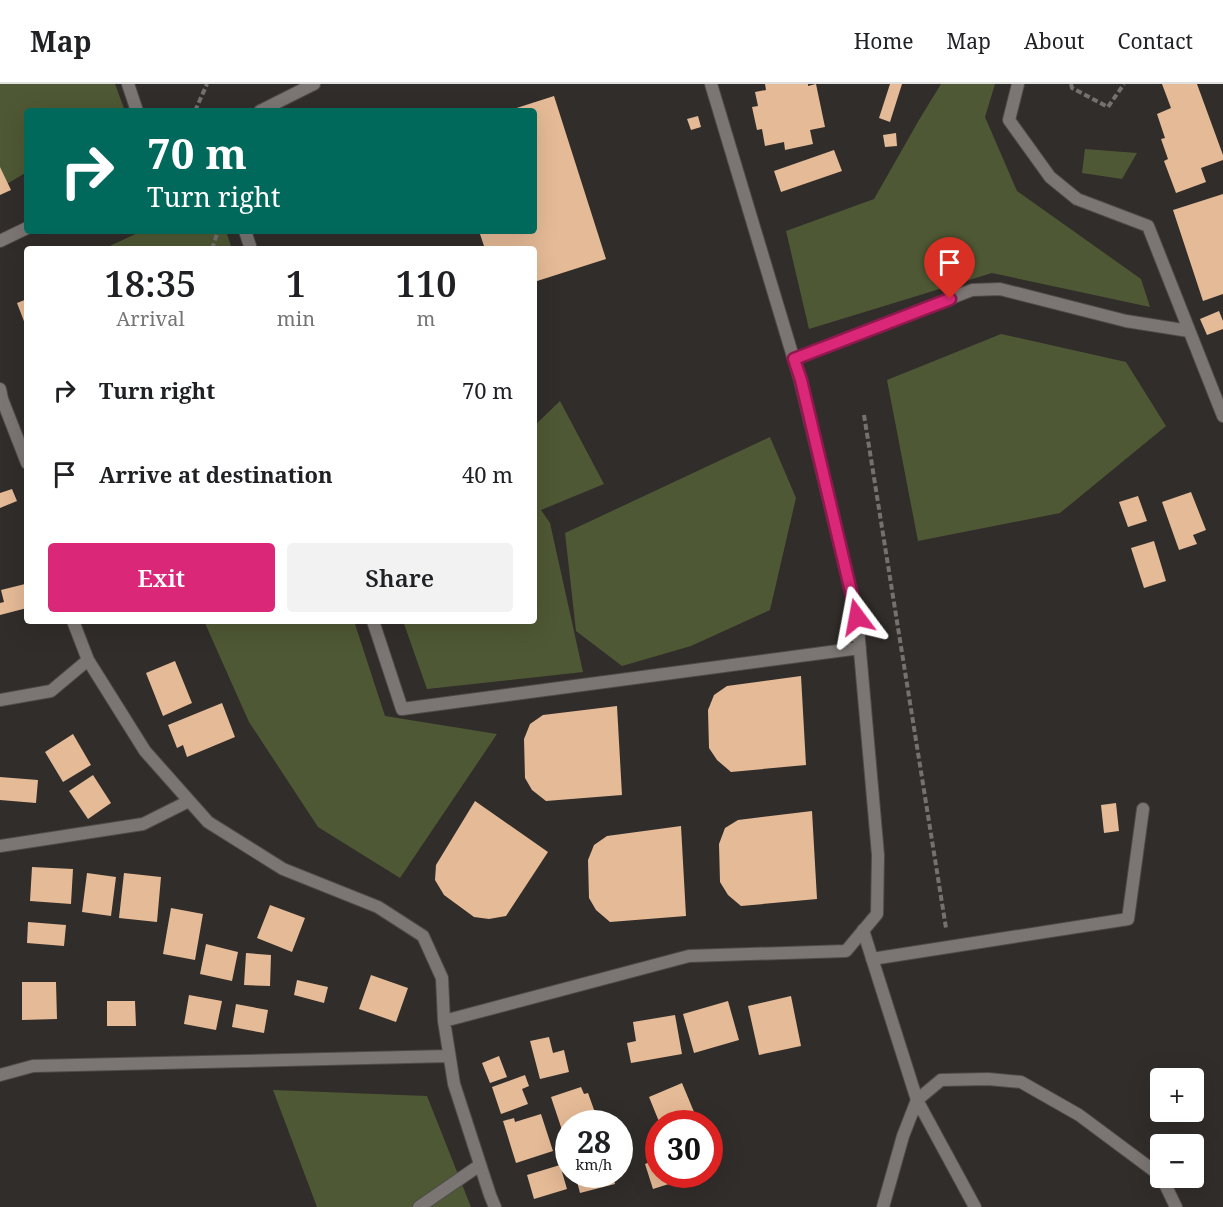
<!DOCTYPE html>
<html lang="en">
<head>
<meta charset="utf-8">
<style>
	body { margin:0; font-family:"Noto Serif",serif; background:#f2f2f2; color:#202124; height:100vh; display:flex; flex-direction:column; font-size:22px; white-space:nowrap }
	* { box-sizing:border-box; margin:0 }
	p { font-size:20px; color:#757577 }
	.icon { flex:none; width:33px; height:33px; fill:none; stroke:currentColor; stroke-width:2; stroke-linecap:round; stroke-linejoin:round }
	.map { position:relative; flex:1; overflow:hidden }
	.details { position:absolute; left:24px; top:162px; width:513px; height:378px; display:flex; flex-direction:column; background:#fff; border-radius:6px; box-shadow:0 6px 24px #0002 }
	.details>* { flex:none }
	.banner { position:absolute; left:24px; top:24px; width:513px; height:126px; border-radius:6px; box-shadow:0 6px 24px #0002; background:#00695c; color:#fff; overflow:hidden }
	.fabs { position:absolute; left:1150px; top:984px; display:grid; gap:12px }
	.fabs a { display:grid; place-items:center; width:54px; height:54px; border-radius:6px; background:#fff; box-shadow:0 6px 24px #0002; font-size:30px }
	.speed { position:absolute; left:555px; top:1026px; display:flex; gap:12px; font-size:30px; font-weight:700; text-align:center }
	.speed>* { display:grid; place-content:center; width:78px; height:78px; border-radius:50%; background:#fff; box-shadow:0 6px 24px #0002; line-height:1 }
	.speed small { font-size:15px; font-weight:400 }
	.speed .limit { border:9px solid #d22; background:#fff; color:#111 }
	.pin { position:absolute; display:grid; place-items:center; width:51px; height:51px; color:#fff; margin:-62px -26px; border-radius:50% 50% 50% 0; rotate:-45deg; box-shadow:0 0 6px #0007 }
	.pin .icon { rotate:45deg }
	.me { position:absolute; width:66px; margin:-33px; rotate:347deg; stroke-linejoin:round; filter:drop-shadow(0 0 4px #0008) }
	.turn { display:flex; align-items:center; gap:21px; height:126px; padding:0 24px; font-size:27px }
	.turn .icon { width:78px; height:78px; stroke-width:2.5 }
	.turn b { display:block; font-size:42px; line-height:51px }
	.eta { display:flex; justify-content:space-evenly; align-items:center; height:102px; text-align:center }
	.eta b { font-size:36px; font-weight:600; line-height:42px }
	.primary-button { display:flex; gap:12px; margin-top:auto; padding:12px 24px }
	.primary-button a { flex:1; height:69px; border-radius:6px; background:#db2777; color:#fff; font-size:24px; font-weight:600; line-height:69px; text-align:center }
	.primary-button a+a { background:#f2f2f2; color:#202124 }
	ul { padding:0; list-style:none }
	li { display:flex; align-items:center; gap:18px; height:84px; padding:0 24px }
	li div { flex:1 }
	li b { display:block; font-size:22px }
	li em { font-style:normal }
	header { display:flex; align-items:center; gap:36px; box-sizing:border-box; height:84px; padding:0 30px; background:#fff; border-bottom:2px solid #e0e0e0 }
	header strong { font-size:28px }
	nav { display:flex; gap:33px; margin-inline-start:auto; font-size:21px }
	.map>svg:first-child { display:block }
	.green { fill:#4f5834 }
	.building { fill:#e5ba96 }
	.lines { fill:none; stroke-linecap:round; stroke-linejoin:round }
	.service-casing { stroke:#4e4b49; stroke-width:14 }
	.minor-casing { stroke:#4e4b49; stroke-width:14 }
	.path { stroke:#74716e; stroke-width:4; stroke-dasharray:6 3; stroke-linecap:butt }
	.service { stroke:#7b7673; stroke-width:12 }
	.minor { stroke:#7b7673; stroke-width:12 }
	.route-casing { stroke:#8e194d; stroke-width:15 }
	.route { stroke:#db2777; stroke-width:10 }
</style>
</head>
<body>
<header>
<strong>Map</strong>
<nav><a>Home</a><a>Map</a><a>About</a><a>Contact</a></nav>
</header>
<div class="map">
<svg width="1223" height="1123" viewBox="0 0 1223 1123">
	<rect width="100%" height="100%" fill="#312d2a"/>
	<path class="green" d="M0 0H115L125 27H27V88L0 104Z
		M941 0H995L985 33 1017 107 1141 195 1150 223 992 189 809 245 786 147 874 115 919 36Z
		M1085 65 1137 69 1122 95 1082 89Z
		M142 147H226L232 165H103Z
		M1001 250 1126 278 1166 342 1060 429 918 457 887 296Z
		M560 317 604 400 541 426 550 439 583 588 427 605 403 537H534V342Z
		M770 353 796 414 770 526 691 562 622 582 576 547 565 449Z
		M204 537H354L385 632 497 650 400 794 318 743 249 638Z
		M273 1006 427 1012 471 1123H317Z"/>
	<path class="building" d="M765 0H808V2L816 0 825 43 810 46 813 60 785 66 784 58 765 62 762 45 757 46 752 23 758 22 755 8 766 6Z
		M890 0H902L890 38 879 34Z
		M1162 0H1197L1223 71V76L1201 84 1206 98 1176 109 1164 77 1168 75 1161 55 1165 54 1157 30 1171 24Z
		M554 12 606 175 534 198V165H485L479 147H534V27H507Z
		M698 32 701 43 691 46 687 35Z
		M896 49 897 62 885 63 883 51Z
		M834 66 842 87 781 108 774 87Z
		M0 83 11 106 0 111Z
		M1223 110V210L1203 217 1173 126Z
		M27 215V245L17 219Z
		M1219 227 1223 237V245L1207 251 1200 235Z
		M12 405 17 417 0 424V409Z
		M1191 408 1206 446 1193 451 1197 460 1179 466 1162 418Z
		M1138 412 1147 437 1128 443 1119 418Z
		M1154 457 1166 497 1144 504 1131 464Z
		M25 500 27 508V524L0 531V519L4 518 1 506Z
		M175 577 192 619 163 632 146 589Z
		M801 592 806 681 731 688 717 676 709 664 708 626 714 611 727 602Z
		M222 619 235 653 187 673 183 661 177 664 168 641Z
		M617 622 622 711 546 717 532 706 525 694 524 655 530 640 543 631Z
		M73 650 91 681 63 698 45 668Z
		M93 691 111 719 88 735 69 707Z
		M0 693 38 696 36 719 0 716Z
		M475 717 548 768 506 832 489 835 474 833 444 811 435 796 436 781Z
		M1116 719 1119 747 1104 749 1101 721Z
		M812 727 817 815 741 822 728 811 720 798 719 760 725 744 738 736Z
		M681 742 686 832 610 838 596 826 589 814 588 776 594 761 607 752Z
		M32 783 73 785 71 820 30 817Z
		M87 789 116 793 111 832 82 828Z
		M124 789 161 793 157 838 119 834Z
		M270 821 305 834 292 868 257 854Z
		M171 824 203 830 195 876 163 870Z
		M28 838 66 841 64 862 27 859Z
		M206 860 238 868 232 897 200 890Z
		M246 869 271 871 270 902 244 901Z
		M371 891 408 904 396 938 359 925Z
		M297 896 328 903 324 919 294 911Z
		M22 898H56L57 935 22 936Z
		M189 911 222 917 216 946 184 940Z
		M791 912 801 962 759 971 748 922Z
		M107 917H135L136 942H107Z
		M728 917 739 956 694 969 683 930Z
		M236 920 268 926 264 949 232 943Z
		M675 931 682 970 631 979 627 959 636 957 633 938Z
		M549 953 553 969 564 966 569 988 540 995 530 957Z
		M499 972 507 993 490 999 482 979Z
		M525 991 529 1002 522 1005 528 1020 501 1030 492 1003Z
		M682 999 699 1040H660L649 1013Z
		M581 1003 584 1010 588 1009 597 1034 581 1040H568V1044L562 1046 551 1013Z
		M541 1030 553 1067 516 1079 503 1037 514 1034 515 1038Z
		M658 1075V1090H669L672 1099 653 1105 645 1080Z
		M560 1081 567 1105 534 1115 527 1091Z
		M575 1090H612L615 1100 580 1109Z"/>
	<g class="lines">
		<defs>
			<path id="service" d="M419 1123 480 1081"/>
			<path id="minor" d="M128 0 137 27
				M1018 0 1009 36 1050 93 1077 115 1148 142 1223 332
				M260 27 314 0
				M245 147 251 165
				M0 157 27 144
				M794 275 972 206 1000 205 1126 237 1189 247
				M0 305 2 315 27 379
				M73 537 88 576 145 667 208 738 283 785 378 823 423 852 442 894 444 937 454 1000 490 1111 495 1123
				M373 537 402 625 860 564
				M0 616 51 607 88 576
				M0 762 143 740 189 717
				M863 846 917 1016 975 1123
				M872 875 1128 835 1143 725
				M444 937 689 872 846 867 877 830 878 771 857 533 800 296 711 0
				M0 991 33 982 449 972
				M1162 1094 1176 1123
				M883 1123 903 1052 917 1016 941 996 988 995 1021 998 1079 1031 1161 1092"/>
		</defs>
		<use href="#service" class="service-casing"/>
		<use href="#minor" class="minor-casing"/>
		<path class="path" d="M1071 0 1072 4 1108 23 1124 0
			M195 27 207 0
			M212 165 218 147
			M864 331 946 844"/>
		<use href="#service" class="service"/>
		<use href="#minor" class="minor"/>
	</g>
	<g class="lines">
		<defs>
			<path id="route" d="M857 533 801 296 794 275 950 215"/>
		</defs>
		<use href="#route" class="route-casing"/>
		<use href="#route" class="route"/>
	</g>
</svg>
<div class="fabs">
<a>+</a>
<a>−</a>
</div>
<div class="speed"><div>28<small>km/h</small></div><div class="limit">30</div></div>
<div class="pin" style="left:950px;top:215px;background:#d93025"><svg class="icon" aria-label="arrive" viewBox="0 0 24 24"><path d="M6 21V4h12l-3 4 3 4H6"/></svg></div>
<svg class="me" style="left:857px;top:533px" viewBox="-20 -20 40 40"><path d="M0-17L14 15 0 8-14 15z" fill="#db2777" stroke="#fff" stroke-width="4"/></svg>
<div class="banner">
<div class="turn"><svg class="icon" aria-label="right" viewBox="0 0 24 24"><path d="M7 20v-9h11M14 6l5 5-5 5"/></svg><div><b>70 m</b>Turn right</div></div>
</div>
<section class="details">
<div class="eta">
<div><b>18:35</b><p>Arrival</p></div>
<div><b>1</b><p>min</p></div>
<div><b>110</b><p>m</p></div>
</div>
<ul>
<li><svg class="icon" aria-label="right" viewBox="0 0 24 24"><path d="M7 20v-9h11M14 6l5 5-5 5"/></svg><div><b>Turn right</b></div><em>70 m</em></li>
<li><svg class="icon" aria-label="arrive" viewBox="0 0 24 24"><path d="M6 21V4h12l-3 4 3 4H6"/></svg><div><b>Arrive at destination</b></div><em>40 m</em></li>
</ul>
<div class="primary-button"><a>Exit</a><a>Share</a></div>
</section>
</div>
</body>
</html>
